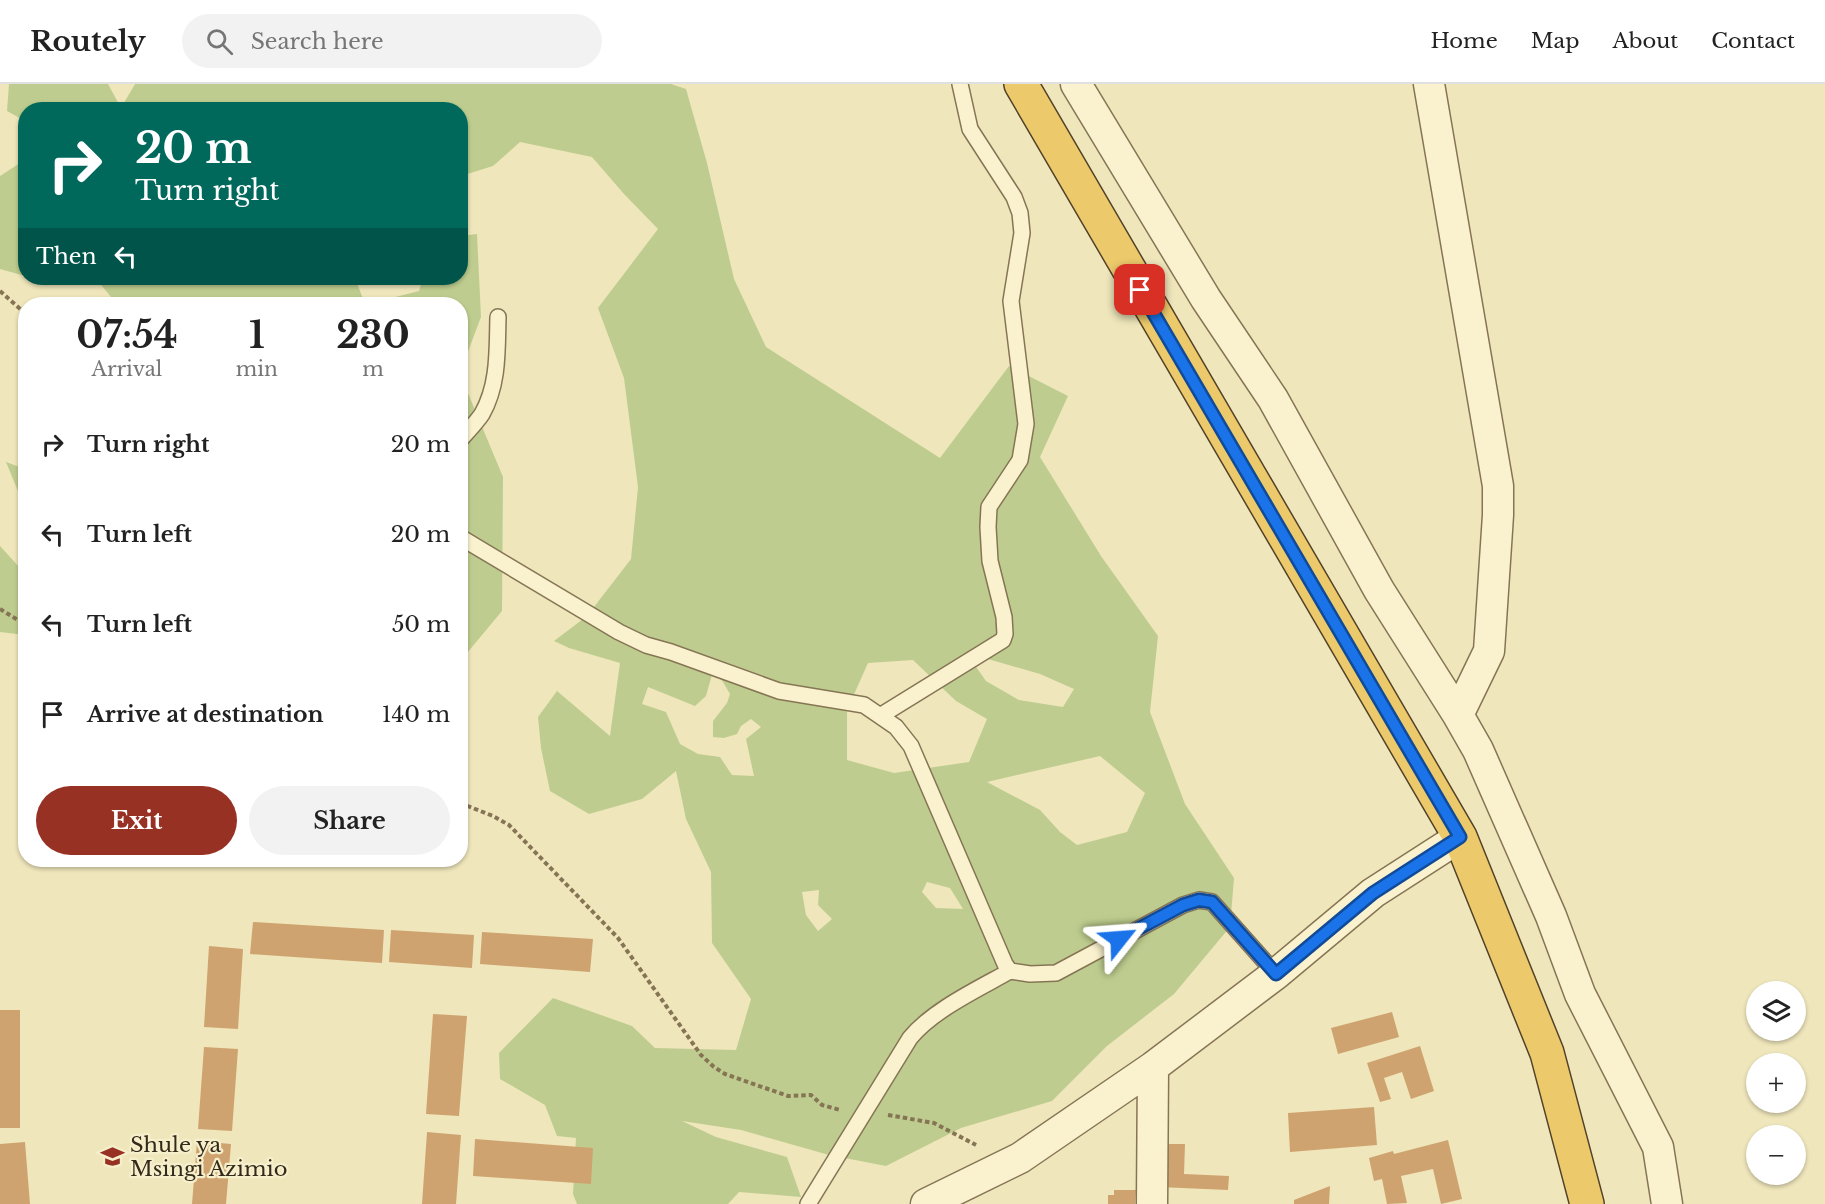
<!DOCTYPE html>
<html lang="en">
<head>
<meta charset="utf-8">
<style>
	body { margin:0; font-family:"Libre Baskerville",serif; background:#f2f2f2; color:#222; height:100vh; display:flex; flex-direction:column; font-size:22px; white-space:nowrap }
	* { box-sizing:border-box; margin:0 }
	p { font-size:20px; color:#767676 }
	.icon { flex:none; width:33px; height:33px; fill:none; stroke:currentColor; stroke-width:2; stroke-linecap:round; stroke-linejoin:round }
	.map { position:relative; flex:1; overflow:hidden }
	.side { position:absolute; left:18px; top:213px; width:450px; height:570px; display:flex; flex-direction:column; background:#fff; border-radius:24px; box-shadow:0 2px 4px #0004 }
	.side>* { flex:none }
	.banner { position:absolute; left:18px; top:18px; width:450px; height:183px; border-radius:24px; box-shadow:0 2px 4px #0004; background:#00695c; color:#fff; overflow:hidden }
	.buttons { position:absolute; left:1746px; top:897px; display:grid; gap:12px }
	.buttons a { display:grid; place-items:center; width:60px; height:60px; border-radius:50%; background:#fff; box-shadow:0 2px 4px #0004; font-size:30px }
	.pin { position:absolute; display:grid; place-items:center; width:51px; height:51px; color:#fff; margin:-26px; border-radius:12px; box-shadow:0 3px 9px #0006 }
	.me { position:absolute; width:66px; margin:-33px; rotate:62deg; stroke-linejoin:round; filter:drop-shadow(0 0 4px #0008) }
	.turn { display:flex; align-items:center; gap:21px; height:126px; padding:0 18px; font-size:27px }
	.turn .icon { width:78px; height:78px; stroke-width:2.5 }
	.turn b { display:block; font-size:42px; line-height:51px }
	.then { display:flex; align-items:center; height:57px; padding:0 18px; background:#0003; gap:12px; font-size:22px }
	.eta { display:flex; justify-content:space-evenly; align-items:center; height:102px; text-align:center }
	.eta b { font-size:36px; font-weight:700; line-height:42px }
	.action { display:flex; gap:12px; margin-top:auto; padding:12px 18px }
	.action a { flex:1; height:69px; border-radius:36px; background:#973123; color:#fff; font-size:24px; font-weight:700; line-height:69px; text-align:center }
	.action a+a { background:#f2f2f2; color:#222 }
	ul { padding:0; list-style:none }
	li { display:flex; align-items:center; gap:18px; height:90px; padding:0 18px }
	li div { flex:1 }
	li b { display:block; font-size:22px }
	li em { font-style:normal }
	header { display:flex; align-items:center; gap:36px; box-sizing:border-box; height:84px; padding:0 30px; background:#fff; border-bottom:2px solid #e0e0e0 }
	header strong { font-size:28px }
	nav { display:flex; gap:33px; margin-inline-start:auto; font-size:21px }
	.search { width:420px; height:54px; background:#f2f2f2; display:flex; align-items:center; gap:15px; box-sizing:border-box; padding:0 21px; border-radius:33px; color:#767676; font-size:22px }
	.map>svg:first-child { display:block }
	.green { fill:#becd8f; fill-rule:evenodd }
	.building { fill:#cfa36f }
	.lines { fill:none; stroke-linecap:round; stroke-linejoin:round }
	.service-casing { stroke:#867555; stroke-width:18 }
	.minor-casing { stroke:#867555; stroke-width:33 }
	.trunk-casing { stroke:#53422a; stroke-width:36 }
	.path { stroke:#867555; stroke-width:4; stroke-dasharray:4.5 3; stroke-linecap:butt }
	.service { stroke:#faf2ce; stroke-width:15 }
	.minor { stroke:#faf2ce; stroke-width:30 }
	.trunk { stroke:#ecca6b; stroke-width:33 }
	.route-casing { stroke:#114b97; stroke-width:15 }
	.route { stroke:#1a73e8; stroke-width:10 }
	.labels { text-anchor:middle; stroke-width:4.5; stroke-linejoin:round; paint-order:stroke }
	.poi-label { font-size:21px; fill:#352a1a; stroke:#f6efcb; text-anchor:start }
</style>
</head>
<body>
<header>
<strong>Routely</strong>
<div class="search"><svg class="icon" aria-label="search" viewBox="0 0 24 24"><circle cx="10" cy="10" r="6"/><path d="M15 15l6 6"/></svg>Search here</div>
<nav><a>Home</a><a>Map</a><a>About</a><a>Contact</a></nav>
</header>
<div class="map">
<svg width="1825" height="1120" viewBox="0 0 1825 1120">
	<rect width="100%" height="100%" fill="#efe6bb"/>
	<path class="green" d="M9 0H108L121 24 135 0H671L686 5 707 79 734 195 766 263 940 374 1009 282 1068 312 1040 373 1101 472 1158 552 1150 628 1185 720 1234 794 1230 843 1174 910 1107 962 1052 1017 961 1044 886 1082 829 1071 741 1046 682 1037 716 1053 787 1073 801 1113 739 1108 728 1120H577L573 1110 576 1054 557 1052 545 1021 500 995 499 969 553 914 632 942 655 964 736 966 751 915 712 859 711 788 686 735 676 687 642 715 589 730 550 707 541 664 538 633 557 607 610 652 620 579 569 564 554 557 587 532 631 475 638 403 624 294 598 224 658 145 624 110 592 73 520 58 493 82 461 92 460 26H26L25 37 7 27ZM976 565 988 575 1040 590 1074 605 1063 623 1019 616 986 597 974 580ZM913 576 956 617 987 635 969 678 894 689 847 676V626L868 579ZM713 587 723 598 730 610 727 619 713 637V653L724 654 737 650 741 642 751 635 761 643 746 655 754 692 732 691 720 673 698 670 680 660 666 628 642 620 648 603 695 622 706 612ZM1100 672 1145 709 1127 748 1077 761 1060 748 1040 726 987 698ZM927 798 950 804 963 825 936 824 922 808ZM819 806 818 821 832 835 818 847 806 831 802 808Z
		M25 78H26L25 192 0 185V92L20 79Z
		M477 150 481 233 461 286 460 220H368L419 207 423 194H460L461 152Z
		M97 194H355L365 220H117L96 195Z
		M460 290 503 393 502 527 467 569 460 567Z
		M6 378 25 385V424Z
		M0 462 20 484 25 481V551L0 548Z"/>
	<path class="building" d="M253 838 384 846 382 879 250 870Z
		M391 846 474 851 472 884 389 878Z
		M482 848 593 855 590 888 480 880Z
		M209 862 243 865 238 945 204 943Z
		M0 926H20V1044H0Z
		M1392 928 1399 953 1338 970 1331 944Z
		M433 930 467 932 459 1032 426 1030Z
		M1420 962 1434 1007 1411 1015 1402 988 1384 994 1391 1015 1380 1018 1367 979Z
		M204 963 238 965 232 1047 198 1045Z
		M1374 1023 1377 1061 1290 1068 1288 1029Z
		M427 1048 461 1051 456 1120H422Z
		M475 1055 593 1064 591 1100 473 1092Z
		M1448 1056 1462 1115 1441 1120 1433 1085 1401 1092 1407 1119 1387 1120 1382 1095 1374 1097 1369 1074 1393 1067 1394 1070Z
		M197 1057 231 1060 226 1120H192Z
		M25 1058 30 1120H0V1060Z
		M1161 1060H1185L1184 1090 1229 1092 1228 1106 1159 1103Z
		M1330 1102 1329 1120H1294V1116Z
		M1114 1106H1136L1135 1120H1108V1111H1114Z"/>
	<g class="lines">
		<defs>
			<path id="service" d="M460 356C467 348 476 339 482 330 499 300 497 266 498 233
				M460 453 619 548 646 561 671 568 779 607 864 621 896 643 911 662 1005 880 1010 887 1030 890 1056 889 1183 821 1199 816 1212 818 1276 890
				M880 632 1003 556 1005 550 1004 533 990 477 988 443 989 423 1020 376 1026 340 1011 217 1022 149 1020 129 1014 113 970 45 960 0
				M808 1120 910 954C933 926 978 905 1010 887"/>
			<path id="minor" d="M1076 0 1206 215 1273 315 1379 506 1458 631 1478 666 1551 832 1580 910 1658 1063 1667 1120
				M1429 0 1498 402V431L1489 567 1458 631
				M926 1120 1020 1074 1153 983 1276 890 1373 809 1460 753
				M1152 1120 1153 983"/>
			<path id="trunk" d="M1021 0 1460 753 1547 969 1587 1120"/>
		</defs>
		<use href="#service" class="service-casing"/>
		<use href="#minor" class="minor-casing"/>
		<use href="#trunk" class="trunk-casing"/>
		<path class="path" d="M0 207 26 230
			M0 525 26 541
			M460 719 493 732 509 741 618 854 701 971 714 983 725 990 788 1012 811 1011 822 1021 840 1026
			M888 1031 934 1039 976 1061"/>
		<use href="#service" class="service"/>
		<use href="#minor" class="minor"/>
		<use href="#trunk" class="trunk"/>
	</g>
	<g class="lines">
		<defs>
			<path id="route" d="M1119 855 1183 821 1199 816 1212 818 1276 890 1373 809 1460 753 1140 206"/>
		</defs>
		<use href="#route" class="route-casing"/>
		<use href="#route" class="route"/>
	</g>
	<defs>
		<symbol id="school-bare" viewBox="-9 -9 18 18"><path d="M0-5L7-2L0 1L-7-2ZM-4 1L0 2.5L4 1V4Q0 6-4 4Z" fill="#973123" stroke="#f6efcb" stroke-width="2.5" paint-order="stroke"/></symbol>
	</defs>
	<g fill-rule="evenodd">
		<use href="#school-bare" x="96" y="1056" width="33" height="33"/>
	</g>
	<g class="labels">
		<g class="poi-label">
			<text x="130" y="1068">Shule ya<tspan x="130" dy="24">Msingi Azimio</tspan></text>
		</g>
	</g>
</svg>
<div class="buttons">
<a><svg class="icon" aria-label="layers" viewBox="0 0 24 24"><path d="M12 4l9 5-9 5-9-5zM3 14l9 5 9-5"/></svg></a>
<a>+</a>
<a>−</a>
</div>
<div class="pin" style="left:1140px;top:206px;background:#d93025"><svg class="icon" aria-label="arrive" viewBox="0 0 24 24"><path d="M6 21V4h12l-3 4 3 4H6"/></svg></div>
<svg class="me" style="left:1119px;top:855px" viewBox="-20 -20 40 40"><path d="M0-17L14 15 0 8-14 15z" fill="#1a73e8" stroke="#fff" stroke-width="4"/></svg>
<div class="banner">
<div class="turn"><svg class="icon" aria-label="right" viewBox="0 0 24 24"><path d="M7 20v-9h11M14 6l5 5-5 5"/></svg><div><b>20 m</b>Turn right</div></div>
<div class="then">Then<svg class="icon" aria-label="left" viewBox="0 0 24 24"><path d="M17 20v-9H6M10 6l-5 5 5 5"/></svg></div>
</div>
<section class="side">
<div class="eta">
<div><b>07:54</b><p>Arrival</p></div>
<div><b>1</b><p>min</p></div>
<div><b>230</b><p>m</p></div>
</div>
<ul>
<li><svg class="icon" aria-label="right" viewBox="0 0 24 24"><path d="M7 20v-9h11M14 6l5 5-5 5"/></svg><div><b>Turn right</b></div><em>20 m</em></li>
<li><svg class="icon" aria-label="left" viewBox="0 0 24 24"><path d="M17 20v-9H6M10 6l-5 5 5 5"/></svg><div><b>Turn left</b></div><em>20 m</em></li>
<li><svg class="icon" aria-label="left" viewBox="0 0 24 24"><path d="M17 20v-9H6M10 6l-5 5 5 5"/></svg><div><b>Turn left</b></div><em>50 m</em></li>
<li><svg class="icon" aria-label="arrive" viewBox="0 0 24 24"><path d="M6 21V4h12l-3 4 3 4H6"/></svg><div><b>Arrive at destination</b></div><em>140 m</em></li>
</ul>
<div class="action"><a>Exit</a><a>Share</a></div>
</section>
</div>
</body>
</html>
